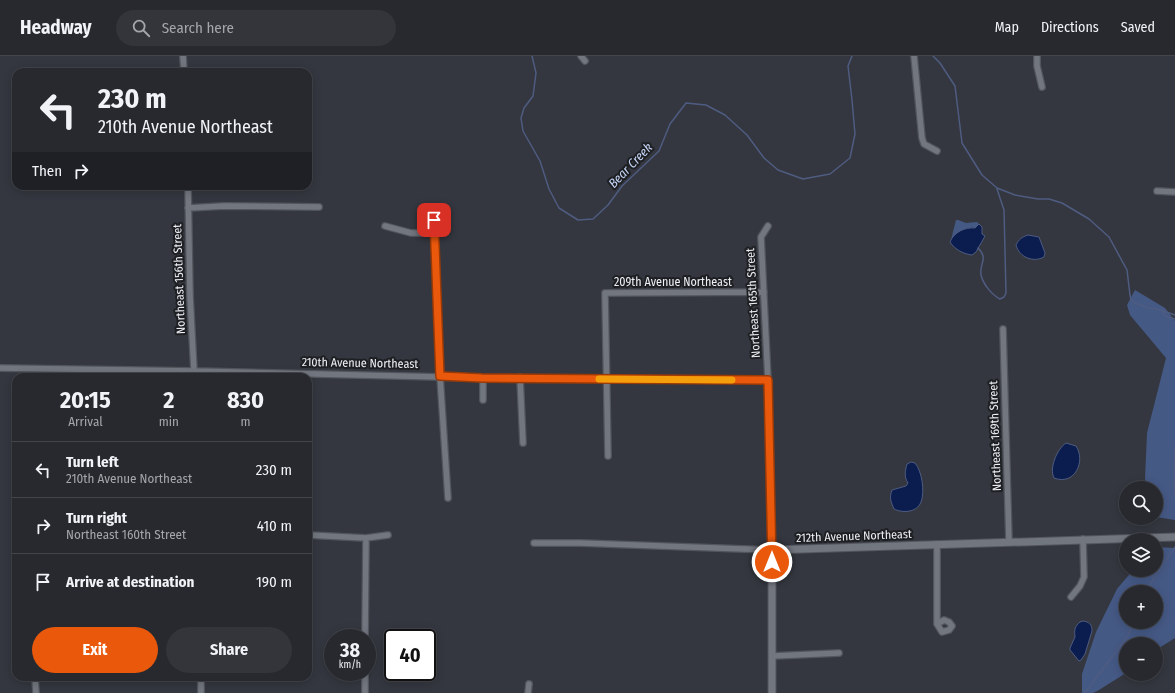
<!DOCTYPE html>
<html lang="en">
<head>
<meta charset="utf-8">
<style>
	body { margin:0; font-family:"Fira Sans Condensed",sans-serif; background:#33353b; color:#f1f3f6; height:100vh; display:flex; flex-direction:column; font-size:15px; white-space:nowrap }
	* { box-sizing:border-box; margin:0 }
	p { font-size:13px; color:#a4a6aa }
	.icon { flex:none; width:22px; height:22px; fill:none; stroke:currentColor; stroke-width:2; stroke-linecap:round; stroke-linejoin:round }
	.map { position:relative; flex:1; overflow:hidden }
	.panel { position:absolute; left:12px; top:317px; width:300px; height:308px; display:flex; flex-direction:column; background:#27292f; border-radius:12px; box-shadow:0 2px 10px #0003,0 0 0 1px #43454b }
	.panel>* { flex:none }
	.banner { position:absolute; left:12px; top:12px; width:300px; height:122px; border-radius:12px; box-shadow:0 2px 10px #0003,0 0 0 1px #43454b; background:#27292f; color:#f1f3f6; overflow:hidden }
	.buttons { position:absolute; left:1119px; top:425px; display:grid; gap:8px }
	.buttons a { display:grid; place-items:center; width:44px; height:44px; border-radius:50%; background:#27292f; box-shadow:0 2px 10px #0003,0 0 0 1px #43454b; font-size:20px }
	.speed { position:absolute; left:324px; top:573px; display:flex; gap:8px; font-size:20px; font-weight:700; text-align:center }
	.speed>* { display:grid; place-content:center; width:52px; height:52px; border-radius:50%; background:#27292f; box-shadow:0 2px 10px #0003,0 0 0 1px #43454b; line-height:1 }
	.speed small { font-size:10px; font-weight:400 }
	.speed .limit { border:2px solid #111; border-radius:6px; background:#fff; color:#111 }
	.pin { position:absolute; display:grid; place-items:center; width:34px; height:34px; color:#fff; margin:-17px; border-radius:8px; box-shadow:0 2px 6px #0006 }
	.me { position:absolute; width:44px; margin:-22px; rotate:0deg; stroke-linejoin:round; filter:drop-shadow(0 0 3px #0008) }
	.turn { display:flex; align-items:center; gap:14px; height:84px; padding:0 20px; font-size:18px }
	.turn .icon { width:52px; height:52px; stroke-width:2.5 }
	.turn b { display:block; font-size:28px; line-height:34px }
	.then { display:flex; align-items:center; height:38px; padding:0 20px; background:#0003; gap:8px; font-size:15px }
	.eta { display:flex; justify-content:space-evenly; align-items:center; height:68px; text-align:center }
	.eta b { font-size:24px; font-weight:700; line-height:28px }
	.cta { display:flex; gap:8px; margin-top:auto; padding:8px 20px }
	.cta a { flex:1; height:46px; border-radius:24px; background:#ea580c; color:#fff; font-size:16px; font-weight:700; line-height:46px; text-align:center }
	.cta a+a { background:#33353b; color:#f1f3f6 }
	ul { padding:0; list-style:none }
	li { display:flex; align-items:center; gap:12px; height:56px; padding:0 20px; border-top:1px solid #43454b }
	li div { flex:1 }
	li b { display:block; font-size:15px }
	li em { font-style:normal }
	header { display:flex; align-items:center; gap:24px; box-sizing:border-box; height:56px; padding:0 20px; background:#27292f; border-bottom:1px solid #43454b }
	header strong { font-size:19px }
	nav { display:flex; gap:22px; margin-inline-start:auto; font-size:14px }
	.search { width:280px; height:36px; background:#33353b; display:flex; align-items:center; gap:10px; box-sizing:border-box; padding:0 14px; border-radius:22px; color:#a4a6aa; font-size:15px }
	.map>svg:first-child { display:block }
	.green { fill:#455985; fill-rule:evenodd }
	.water { fill:#0b1d4f; stroke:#4f5c81 }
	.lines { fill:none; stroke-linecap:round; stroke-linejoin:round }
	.stream { stroke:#4f5c81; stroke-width:1.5 }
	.minor-casing { stroke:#52555c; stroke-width:8 }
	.tertiary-casing { stroke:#52555c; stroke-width:9 }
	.minor { stroke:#72767f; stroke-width:5.5 }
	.tertiary { stroke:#72767f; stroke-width:7 }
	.route-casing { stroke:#983908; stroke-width:10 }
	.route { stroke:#ea580c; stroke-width:7 }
	.slow { stroke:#f59e0b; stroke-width:7 }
	.labels { text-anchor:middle; stroke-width:4; stroke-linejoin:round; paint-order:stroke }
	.street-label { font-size:12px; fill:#edf0f5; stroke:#1d1f22 }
	.water-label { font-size:13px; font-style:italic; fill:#c4d4f6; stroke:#1d1f22 }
</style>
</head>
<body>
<header>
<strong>Headway</strong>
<div class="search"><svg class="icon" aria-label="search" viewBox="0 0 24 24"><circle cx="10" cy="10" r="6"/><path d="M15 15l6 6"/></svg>Search here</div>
<nav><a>Map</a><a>Directions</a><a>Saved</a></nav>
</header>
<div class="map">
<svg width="1175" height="637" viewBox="0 0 1175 637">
	<rect width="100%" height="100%" fill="#34373f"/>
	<path class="green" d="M956 164H958L966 167 977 166 979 168 975 172C964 171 959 176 951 184Z
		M1135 234 1165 252 1175 265V464L1156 461V432H1147L1145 423 1147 377 1166 302 1130 259 1127 249Z
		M1157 491 1175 492V582L1156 594V588H1126V617L1099 634 1093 637H1082V618L1096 576 1117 533 1133 514H1156V493ZM1126 536H1156V566H1126Z"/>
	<path class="water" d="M979 168 982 171V178L985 180 976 196 972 199C964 198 955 194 950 186 954 176 965 171 975 172Z
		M1028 179 1039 181 1045 197 1044 201C1033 207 1019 201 1016 189 1019 183 1022 181 1028 179Z
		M1066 387 1076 390C1086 405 1075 430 1054 422 1049 412 1057 393 1066 387Z
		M911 406 915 407C922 415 925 436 921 446 917 457 902 457 894 453 891 446 889 442 892 434L906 430 908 427C904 421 905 415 907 408Z
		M1083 565C1089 566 1092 568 1092 575L1085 598 1081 604 1079 605 1070 594V592L1075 581C1074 574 1075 570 1080 566Z"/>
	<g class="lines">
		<path class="stream" d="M532 0 536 17 533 40 524 52 521 62 523 75 540 105 549 133 559 152 578 164 593 163 608 149 622 130 659 95 670 68 686 47 706 49 725 59 747 79 764 102 778 114 803 123 830 118 850 102 855 78 852 44 848 10 852 0
			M933 0 940 7 955 30 962 87 982 119 997 132 1015 139 1038 143H1049L1062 147 1089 163 1109 181 1127 214 1130 239 1131 244 1135 247 1149 252 1158 253 1175 259
			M978 192C989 203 979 207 981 219 983 228 992 239 1000 243L1004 241 1006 237 1004 154 997 133
			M1163 255 1165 260 1175 263
			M1175 392 1174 422 1175 441
			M1147 536 1153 523 1175 491
			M1085 637 1127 581 1134 566"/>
		<defs>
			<path id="minor" d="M183 0 184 16
				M581 0 585 5
				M914 0 922 82 924 88 937 95
				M1037 0V10L1042 31
				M188 130 190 240 194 315
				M1157 135 1175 136
				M188 152 224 150 319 151
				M434 164 440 320 448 442
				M385 170 411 177H435
				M1003 273 1009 486
				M0 312 194 315 483 322 768 324
				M520 321 523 387
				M483 322V344
				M608 400 605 237 764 236
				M308 479 366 482 388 479
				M534 487H580L772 494 768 324 761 181 768 170
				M937 488V568L942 576 949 574 952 570 949 566 944 564 937 568
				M1071 541 1080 530 1084 521 1083 483
				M365 582 366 482
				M772 600 839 597
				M365 616V637
				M35 621 36 637
				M201 637V621
				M528 637 529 628"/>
			<path id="tertiary" d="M772 637V494L1175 481"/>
		</defs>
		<use href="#minor" class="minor-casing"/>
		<use href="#tertiary" class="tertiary-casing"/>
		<use href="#minor" class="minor"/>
		<use href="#tertiary" class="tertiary"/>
	</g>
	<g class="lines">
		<defs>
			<path id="route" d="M434 164 440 320 482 322 768 324 772 506"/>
		</defs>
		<use href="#route" class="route-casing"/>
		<use href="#route" class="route"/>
		<path class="slow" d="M599 323 732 324"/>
	</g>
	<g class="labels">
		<g class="street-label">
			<text transform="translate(179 223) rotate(-92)" y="4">Northeast 156th Street</text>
			<text x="673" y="230">209th Avenue Northeast</text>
			<text transform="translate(753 247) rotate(-93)" y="4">Northeast 165th Street</text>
			<text transform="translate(360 307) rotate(1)" y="4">210th Avenue Northeast</text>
			<text transform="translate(995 380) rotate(-92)" y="4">Northeast 169th Street</text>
			<text transform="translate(854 480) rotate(-2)" y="4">212th Avenue Northeast</text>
		</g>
		<g class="water-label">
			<text transform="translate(630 109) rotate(-46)" y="5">Bear Creek</text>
		</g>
	</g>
</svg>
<div class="buttons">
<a><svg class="icon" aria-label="search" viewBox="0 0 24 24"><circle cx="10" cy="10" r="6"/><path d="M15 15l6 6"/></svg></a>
<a><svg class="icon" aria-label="layers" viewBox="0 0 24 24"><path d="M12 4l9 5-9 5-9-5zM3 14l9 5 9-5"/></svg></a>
<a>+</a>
<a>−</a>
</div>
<div class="speed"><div>38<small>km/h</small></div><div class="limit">40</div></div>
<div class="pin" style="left:434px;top:164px;background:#d93025"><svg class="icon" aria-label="arrive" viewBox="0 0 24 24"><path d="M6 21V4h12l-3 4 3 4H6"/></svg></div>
<svg class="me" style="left:772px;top:506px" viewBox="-20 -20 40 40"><circle r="17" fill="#ea580c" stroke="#fff" stroke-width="3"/><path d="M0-11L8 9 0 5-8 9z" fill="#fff"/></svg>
<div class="banner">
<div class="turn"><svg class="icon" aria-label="left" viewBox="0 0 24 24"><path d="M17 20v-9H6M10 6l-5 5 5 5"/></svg><div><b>230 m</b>210th Avenue Northeast</div></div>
<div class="then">Then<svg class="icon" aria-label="right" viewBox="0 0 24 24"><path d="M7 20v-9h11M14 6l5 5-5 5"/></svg></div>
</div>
<section class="panel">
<div class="eta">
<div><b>20:15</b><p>Arrival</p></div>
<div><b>2</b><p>min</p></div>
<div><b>830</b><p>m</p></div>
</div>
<ul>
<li><svg class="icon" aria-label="left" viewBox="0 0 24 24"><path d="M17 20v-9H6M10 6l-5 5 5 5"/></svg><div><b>Turn left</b><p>210th Avenue Northeast</p></div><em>230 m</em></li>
<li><svg class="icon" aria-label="right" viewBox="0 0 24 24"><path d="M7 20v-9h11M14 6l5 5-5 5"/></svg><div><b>Turn right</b><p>Northeast 160th Street</p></div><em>410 m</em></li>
<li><svg class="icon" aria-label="arrive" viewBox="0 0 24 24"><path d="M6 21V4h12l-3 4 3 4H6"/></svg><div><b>Arrive at destination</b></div><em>190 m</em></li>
</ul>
<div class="cta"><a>Exit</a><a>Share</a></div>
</section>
</div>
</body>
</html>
